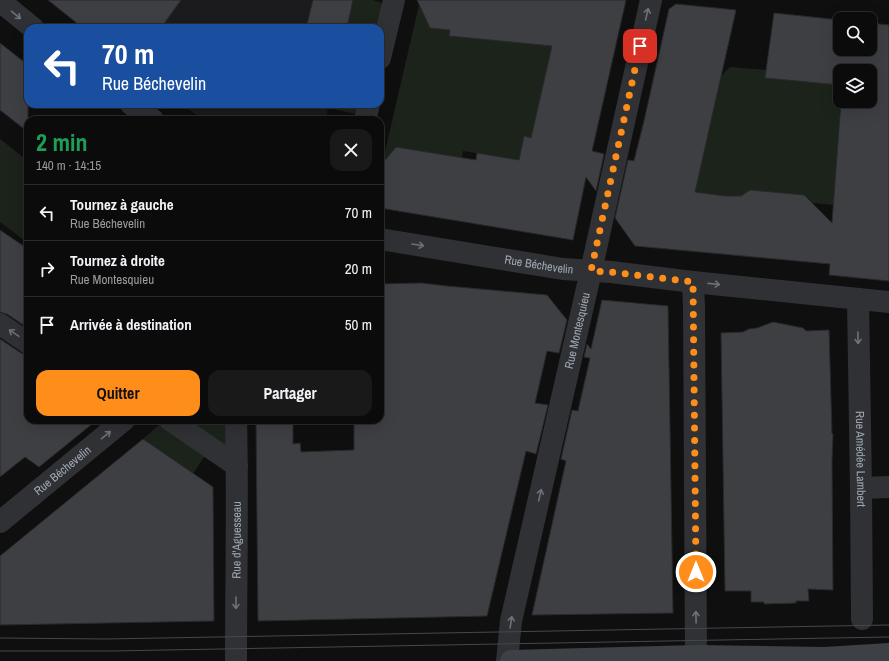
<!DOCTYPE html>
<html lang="fr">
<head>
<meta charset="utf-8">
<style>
	body { margin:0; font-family:"Archivo Narrow",sans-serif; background:#19191a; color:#f1f3f6; height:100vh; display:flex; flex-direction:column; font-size:15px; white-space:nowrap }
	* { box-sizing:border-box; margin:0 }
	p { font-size:13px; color:#9a9b9d }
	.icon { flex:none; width:22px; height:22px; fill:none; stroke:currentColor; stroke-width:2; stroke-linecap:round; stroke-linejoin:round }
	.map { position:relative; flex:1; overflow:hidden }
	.side { position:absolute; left:24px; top:116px; width:360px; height:308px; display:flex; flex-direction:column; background:#0b0b0c; border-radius:12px; box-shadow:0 4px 16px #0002,0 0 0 1px #2b2b2d }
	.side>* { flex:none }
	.banner { position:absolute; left:24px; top:24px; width:360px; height:84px; border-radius:12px; box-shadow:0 4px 16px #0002,0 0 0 1px #2b2b2d; background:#1a4fa0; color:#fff; overflow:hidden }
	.buttons { position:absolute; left:833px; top:12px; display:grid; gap:8px }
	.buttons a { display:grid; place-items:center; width:44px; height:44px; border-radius:8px; background:#0b0b0c; box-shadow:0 4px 16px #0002,0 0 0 1px #2b2b2d; font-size:20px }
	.pin { position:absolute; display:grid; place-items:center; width:34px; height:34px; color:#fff; margin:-17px; border-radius:8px; box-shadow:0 2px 6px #0006 }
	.me { position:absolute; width:44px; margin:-22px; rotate:0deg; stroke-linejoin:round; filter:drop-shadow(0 0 3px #0008) }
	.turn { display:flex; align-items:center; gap:14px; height:84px; padding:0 12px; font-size:18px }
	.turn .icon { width:52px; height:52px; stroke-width:2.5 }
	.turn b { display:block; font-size:28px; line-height:34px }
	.round { display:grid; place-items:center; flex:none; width:42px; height:42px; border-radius:12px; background:#19191a }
	.summary { display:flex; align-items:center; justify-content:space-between; height:68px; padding:0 12px }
	h1 { font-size:24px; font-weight:800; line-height:30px; color:#1e9e55 }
	.cta { display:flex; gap:8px; margin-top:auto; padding:8px 12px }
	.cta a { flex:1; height:46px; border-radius:12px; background:#fe8d19; color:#111; font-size:16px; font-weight:800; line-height:46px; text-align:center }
	.cta a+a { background:#19191a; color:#f1f3f6 }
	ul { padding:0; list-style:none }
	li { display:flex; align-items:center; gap:12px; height:56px; padding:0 12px; border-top:1px solid #2b2b2d }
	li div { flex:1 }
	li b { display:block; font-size:15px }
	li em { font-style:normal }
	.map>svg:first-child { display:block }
	.built { fill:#1b1b1d }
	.green { fill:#1b231b }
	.building { fill:#3e3f43; stroke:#29292c }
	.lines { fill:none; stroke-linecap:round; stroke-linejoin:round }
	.street { stroke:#303135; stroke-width:22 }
	.secondary { stroke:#3d4146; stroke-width:22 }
	.tram { stroke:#44484d; stroke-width:1 }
	.oneway { stroke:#6d727a }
	.route { stroke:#fe8d19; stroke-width:7; stroke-dasharray:0 12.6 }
	.labels { text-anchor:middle; stroke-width:3; stroke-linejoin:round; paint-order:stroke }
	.street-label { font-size:12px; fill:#9fa8b2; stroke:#0a0a0b }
</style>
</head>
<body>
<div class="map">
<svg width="889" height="661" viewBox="0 0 889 661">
	<rect width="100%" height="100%" fill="#0f0f10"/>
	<path class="built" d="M109 0H353L347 28H91Z
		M181 104H329L325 120H204Z"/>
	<path class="green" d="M353 0H373L388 5 380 28H347Z
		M419 5 430 28 450 30 449 36 511 42 553 37 558 49 536 139 524 136 519 160 463 151 462 158 396 147 382 164Z
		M730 67 766 70 765 78 816 82 840 77V101H850L840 109 834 205 812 203 782 193 750 190 741 196H725L693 192 701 164 715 104 716 97 715 82Z
		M329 104H363L361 115 328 108Z
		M0 139 28 161V243L0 222Z
		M181 420H228L229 453Z
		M162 422 206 454 193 474 143 439Z"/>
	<path class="building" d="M48 0H181L161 28H83Z
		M313 0H353L347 28H306Z
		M417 0H626L592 151 604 154 596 191 586 177 573 240 380 208V166L396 147 476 160 477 153 519 160 524 136 531 138 552 46 449 36 450 30 430 28Z
		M676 4 736 10 695 192 725 196H741L750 190 804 195 832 223 841 101H870V71H840V85L765 78 774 13 840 20V49H870V23L889 25V281L829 275 830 264 635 246 615 218 628 160 634 161 644 121 669 9Z
		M0 43 28 65V132L0 110Z
		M0 230 28 249V328L7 314 0 312Z
		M421 283 447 286 547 295 567 320 559 353 547 351 535 403 548 405 536 454 526 451 487 616 258 621 256 420H293V444L300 443 301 452 354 450V420H380V284Z
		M602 300 668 306 673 613 532 615 566 461 561 459 572 410 578 411 590 358 584 357 587 344 591 349Z
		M773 322 803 328 806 331 829 330 832 434H833L832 461 833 590 808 589 809 601H796V603L764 604V602H751V591H725L721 333 743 332 749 329 757 328Z
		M0 339 21 353 28 355V420H97L39 467 25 457 0 477Z
		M143 439 213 487 214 621 0 625V556Z"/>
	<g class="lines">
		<g class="street">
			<path d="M0 1 33 28"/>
			<path d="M380 58 394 0"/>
			<path d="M131 104 153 120"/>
			<path d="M365 120 369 104"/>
			<path id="s1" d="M380 239 563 269 611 272 693 282 889 302"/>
			<path d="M693 282 694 307 696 656"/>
			<path id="s2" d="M858 299 861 488 862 619"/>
			<path d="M0 324 28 343"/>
			<path d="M170 420 237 466"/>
			<path d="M861 488 889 487"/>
			<path id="s3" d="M0 522 124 420"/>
			<path id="s4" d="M236 661C236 581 238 500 236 420"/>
			<path id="s5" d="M507 661 511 621 591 271 651 0"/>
		</g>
		<path class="secondary" d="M511 661 696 656 825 658 889 654"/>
		<path class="tram" d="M0 638 106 639 889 625
			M0 651H110L889 637"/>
	</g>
	<defs><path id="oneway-shaft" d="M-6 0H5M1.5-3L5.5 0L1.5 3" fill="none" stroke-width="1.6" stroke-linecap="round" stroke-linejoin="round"/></defs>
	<g class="oneway">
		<use href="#oneway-shaft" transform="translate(647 14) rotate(-77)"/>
		<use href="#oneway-shaft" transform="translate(16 15) rotate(39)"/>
		<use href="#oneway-shaft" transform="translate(418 245) rotate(9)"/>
		<use href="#oneway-shaft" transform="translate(714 284) rotate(6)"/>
		<use href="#oneway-shaft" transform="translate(14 333) rotate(-146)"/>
		<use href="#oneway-shaft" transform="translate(858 338) rotate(89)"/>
		<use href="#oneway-shaft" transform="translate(106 435) rotate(-39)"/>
		<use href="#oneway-shaft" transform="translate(540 495) rotate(-77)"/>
		<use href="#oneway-shaft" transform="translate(236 603) rotate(91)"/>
		<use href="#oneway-shaft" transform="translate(696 617) rotate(-91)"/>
		<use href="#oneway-shaft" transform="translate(511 622) rotate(-81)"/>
	</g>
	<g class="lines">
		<path class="route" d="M640 46 591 271 611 272 693 282 696 572"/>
	</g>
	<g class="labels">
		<g class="street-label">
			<text dy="4" stroke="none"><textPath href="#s1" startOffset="161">Rue Béchevelin</textPath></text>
			<text dy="4" stroke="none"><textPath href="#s5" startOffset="338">Rue Montesquieu</textPath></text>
			<text dy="4" stroke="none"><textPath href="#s2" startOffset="160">Rue Amédée Lambert</textPath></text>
			<text dy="4" stroke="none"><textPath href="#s3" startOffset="81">Rue Béchevelin</textPath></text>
			<text dy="4" stroke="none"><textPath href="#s4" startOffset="121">Rue d'Aguesseau</textPath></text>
		</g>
	</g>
</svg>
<div class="buttons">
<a><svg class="icon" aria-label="search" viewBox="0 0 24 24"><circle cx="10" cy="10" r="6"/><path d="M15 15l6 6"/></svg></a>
<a><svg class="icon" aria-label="layers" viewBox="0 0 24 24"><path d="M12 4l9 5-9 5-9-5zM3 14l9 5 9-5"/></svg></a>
</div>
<div class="pin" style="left:640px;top:46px;background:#d93025"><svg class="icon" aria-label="arrive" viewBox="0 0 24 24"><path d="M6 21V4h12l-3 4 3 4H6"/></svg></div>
<svg class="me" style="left:696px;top:572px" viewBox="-20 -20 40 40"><circle r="17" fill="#fe8d19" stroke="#fff" stroke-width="3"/><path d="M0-11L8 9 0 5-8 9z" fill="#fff"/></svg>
<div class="banner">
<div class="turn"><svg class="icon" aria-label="left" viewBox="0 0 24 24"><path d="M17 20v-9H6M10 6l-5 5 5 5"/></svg><div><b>70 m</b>Rue Béchevelin</div></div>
</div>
<section class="side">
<div class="summary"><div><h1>2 min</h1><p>140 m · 14:15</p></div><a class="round"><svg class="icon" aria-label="close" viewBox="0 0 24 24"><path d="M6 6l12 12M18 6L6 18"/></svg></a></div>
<ul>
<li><svg class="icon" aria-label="left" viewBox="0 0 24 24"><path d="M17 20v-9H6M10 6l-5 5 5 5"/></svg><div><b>Tournez à gauche</b><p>Rue Béchevelin</p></div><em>70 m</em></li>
<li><svg class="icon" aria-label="right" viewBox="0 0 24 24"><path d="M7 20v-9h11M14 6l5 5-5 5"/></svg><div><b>Tournez à droite</b><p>Rue Montesquieu</p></div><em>20 m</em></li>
<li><svg class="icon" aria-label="arrive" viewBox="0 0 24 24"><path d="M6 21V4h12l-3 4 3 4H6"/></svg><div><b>Arrivée à destination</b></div><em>50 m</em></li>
</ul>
<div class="cta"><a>Quitter</a><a>Partager</a></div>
</section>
</div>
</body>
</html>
